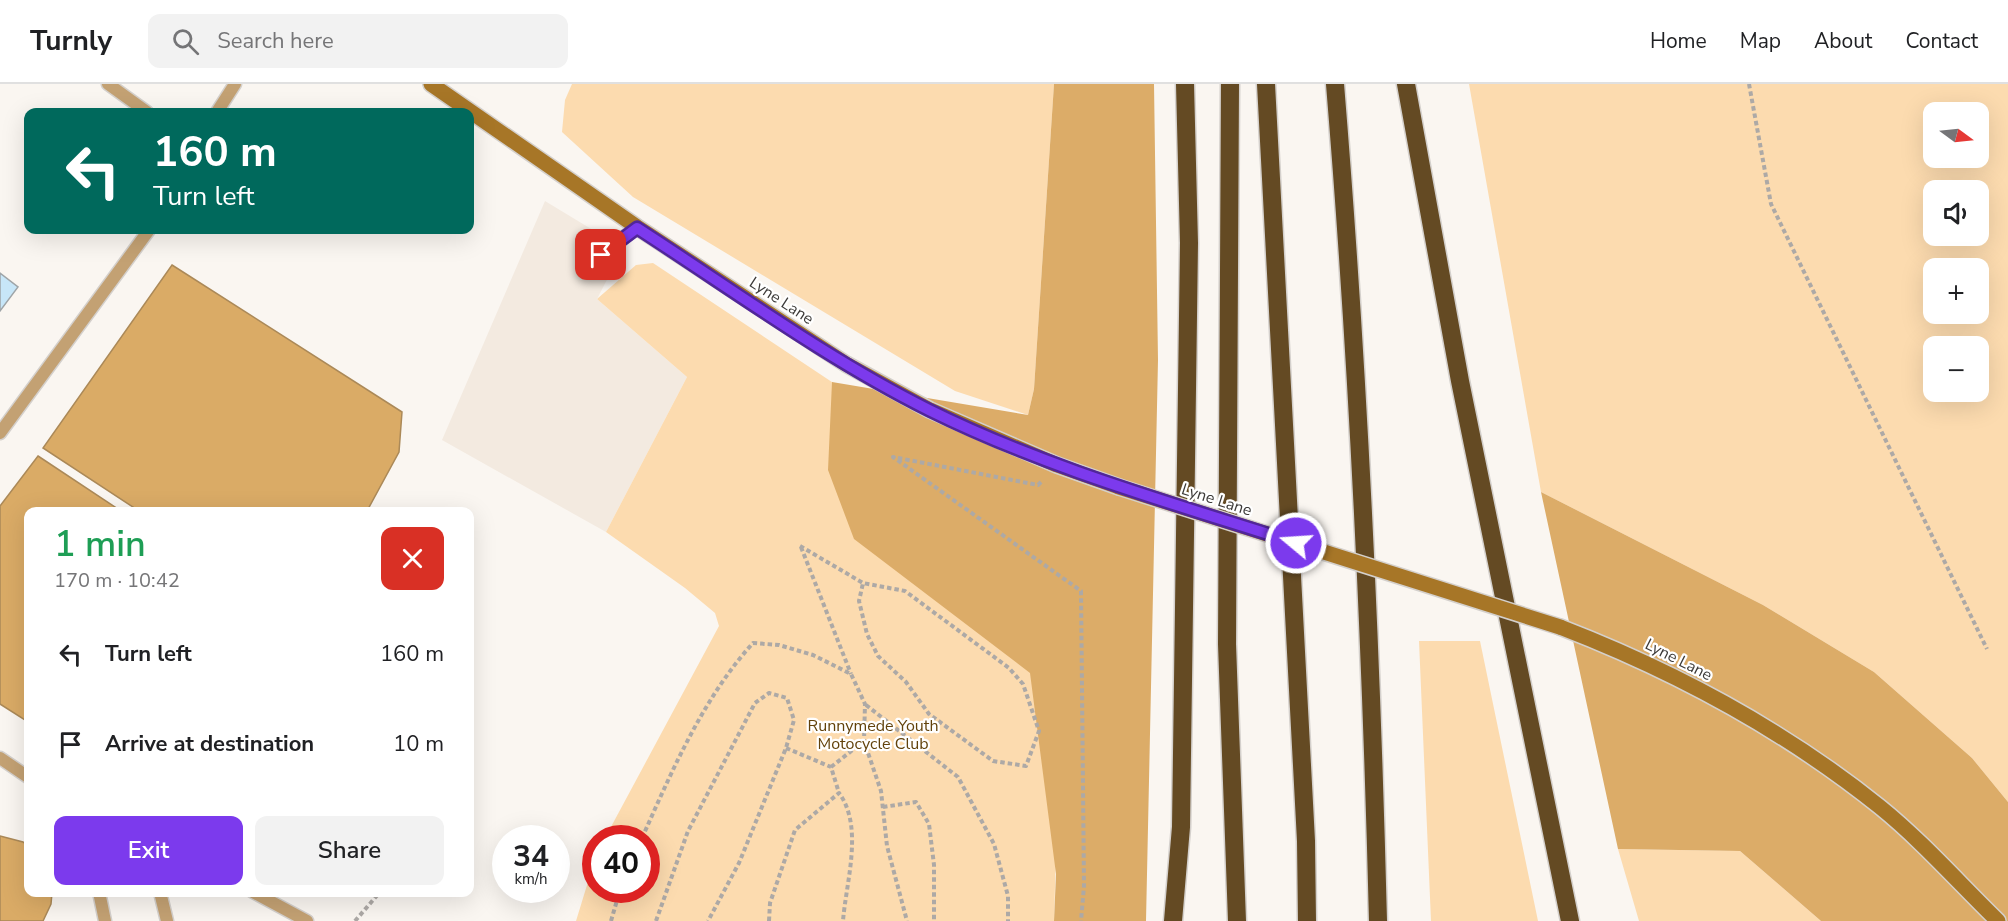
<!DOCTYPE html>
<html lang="en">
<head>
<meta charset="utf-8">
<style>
	body { margin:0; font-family:"Nunito Sans",sans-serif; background:#f2f2f2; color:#202124; height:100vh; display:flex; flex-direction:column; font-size:22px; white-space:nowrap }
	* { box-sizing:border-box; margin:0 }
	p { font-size:20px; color:#757577 }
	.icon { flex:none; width:33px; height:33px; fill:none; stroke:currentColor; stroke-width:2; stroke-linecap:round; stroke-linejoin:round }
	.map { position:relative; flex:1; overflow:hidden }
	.side { position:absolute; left:24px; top:423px; width:450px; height:390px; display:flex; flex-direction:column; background:#fff; border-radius:12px; box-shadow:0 6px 24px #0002 }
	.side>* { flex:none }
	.banner { position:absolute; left:24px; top:24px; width:450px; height:126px; border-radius:12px; box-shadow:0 6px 24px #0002; background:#00695c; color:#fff; overflow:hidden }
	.needle { width:39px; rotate:105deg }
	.buttons { position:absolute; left:1923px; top:18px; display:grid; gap:12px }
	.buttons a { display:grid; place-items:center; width:66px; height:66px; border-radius:12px; background:#fff; box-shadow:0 6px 24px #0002; font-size:30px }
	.speed { position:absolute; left:492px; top:741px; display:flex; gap:12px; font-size:30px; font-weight:700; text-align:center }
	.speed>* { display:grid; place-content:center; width:78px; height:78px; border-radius:50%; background:#fff; box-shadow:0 6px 24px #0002; line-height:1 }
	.speed small { font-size:15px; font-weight:400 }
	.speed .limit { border:9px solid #d22; background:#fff; color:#111 }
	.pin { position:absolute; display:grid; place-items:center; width:51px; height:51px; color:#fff; margin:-26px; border-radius:12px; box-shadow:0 3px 9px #0006 }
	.me { position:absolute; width:66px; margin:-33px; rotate:288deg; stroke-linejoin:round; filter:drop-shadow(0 0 4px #0008) }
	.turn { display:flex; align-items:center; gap:21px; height:126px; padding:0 30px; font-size:27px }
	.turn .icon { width:78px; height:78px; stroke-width:2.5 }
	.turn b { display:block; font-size:42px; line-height:51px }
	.round { display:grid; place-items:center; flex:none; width:63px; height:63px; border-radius:12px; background:#f2f2f2 }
	.overview { display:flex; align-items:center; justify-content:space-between; height:102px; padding:0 30px }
	h1 { font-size:36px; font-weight:600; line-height:45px; color:#1e9e55 }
	.button { display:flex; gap:12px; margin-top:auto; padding:12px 30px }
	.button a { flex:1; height:69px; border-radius:12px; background:#7c3aed; color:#fff; font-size:24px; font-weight:600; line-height:69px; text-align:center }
	.button a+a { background:#f2f2f2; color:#202124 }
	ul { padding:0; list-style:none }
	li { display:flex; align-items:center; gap:18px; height:90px; padding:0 30px }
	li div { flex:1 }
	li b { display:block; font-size:22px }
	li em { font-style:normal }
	header { display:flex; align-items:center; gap:36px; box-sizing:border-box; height:84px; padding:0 30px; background:#fff; border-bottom:2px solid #e0e0e0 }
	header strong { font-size:28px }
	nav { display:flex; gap:33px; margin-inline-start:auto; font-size:21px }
	.search { width:420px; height:54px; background:#f2f2f2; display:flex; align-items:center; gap:15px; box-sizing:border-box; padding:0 21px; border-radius:12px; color:#757577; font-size:22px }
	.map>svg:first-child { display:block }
	.built { fill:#f3eae0 }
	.green { fill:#fcdbaf; fill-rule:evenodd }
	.forest { fill:#dcac68 }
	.water { fill:#daab66; stroke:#ab8958; stroke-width:1.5 }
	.building { fill:#c7e6f8; stroke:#9fa5a8; stroke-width:1.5 }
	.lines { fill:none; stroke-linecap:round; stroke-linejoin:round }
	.lane-casing { stroke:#d4d0cc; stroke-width:15 }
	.secondary-casing { stroke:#d4d0cc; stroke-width:18 }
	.highway-casing { stroke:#d4d0cc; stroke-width:21 }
	.path { stroke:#ada9a6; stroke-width:4; stroke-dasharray:4.5 3; stroke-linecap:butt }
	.lane { stroke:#c3a173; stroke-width:12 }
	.secondary { stroke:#a77627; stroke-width:15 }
	.highway { stroke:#644a23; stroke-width:18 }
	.secondary-bridge-casing { stroke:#d4d0cc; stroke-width:18; stroke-linecap:butt }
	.secondary-bridge { stroke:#a77627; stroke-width:15 }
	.route-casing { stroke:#51269a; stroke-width:15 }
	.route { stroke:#7c3aed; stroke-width:10 }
	.labels { text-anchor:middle; stroke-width:4.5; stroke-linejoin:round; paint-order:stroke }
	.street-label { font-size:16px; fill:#3c3a38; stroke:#fff }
	.park-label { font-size:16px; fill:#62420b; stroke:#fff }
</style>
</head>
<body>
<header>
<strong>Turnly</strong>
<div class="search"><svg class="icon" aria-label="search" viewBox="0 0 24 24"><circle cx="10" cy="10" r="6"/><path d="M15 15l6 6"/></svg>Search here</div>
<nav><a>Home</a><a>Map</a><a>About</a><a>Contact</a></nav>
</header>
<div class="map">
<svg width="2008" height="837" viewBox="0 0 2008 837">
	<rect width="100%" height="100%" fill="#faf6f1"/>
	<path class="built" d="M545 117 616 160 626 159 597 215 687 293 606 448 442 356Z"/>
	<path class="green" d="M572 0H1054L1034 305 1028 331 955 307 633 113 562 48 565 16Z
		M1469 0H2008V718L1972 674 1874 588 1763 521 1541 408ZM1934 28H1978V74H1934ZM1934 106H1978V152H1934ZM1934 184H1978V230H1934ZM1934 262H1978V308H1934Z
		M653 179 862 318 1063 530 1054 837H576L595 775 596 806H646V754H605L719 542 715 529 685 504 606 448 687 293 597 215 636 181Z
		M1419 557H1480L1538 837H1431Z
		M1618 765 1740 767 1821 837H1639Z"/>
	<path class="forest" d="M1054 0H1154L1158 276 1146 837H1054L1056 790 1030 589 854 455 828 386 832 298 1028 331 1034 305Z
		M1541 408 1763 521 1874 588 1972 674 2008 718V837H1821L1740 767 1618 765Z"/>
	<path class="water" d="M172 181 402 328 399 368 367 427H139L43 364Z
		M38 372 121 427 28 428V638L0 620V422Z
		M0 752 23 758 28 762V808L52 809 51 820 43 837H0Z"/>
	<path class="building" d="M0 189 18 203 0 227Z"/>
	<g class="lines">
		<defs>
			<path id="lane" d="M108 0 147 28
				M217 28 235 0
				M601 171 637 143
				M0 349 149 146
				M0 674 28 693
				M99 808 105 837
				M160 808 167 837
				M253 808 307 837"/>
			<path id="secondary" d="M431 0 637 143 846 280 930 326 1057 381 1119 403
				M1560 543C1674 587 1784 646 1880 723 1922 757 1959 799 1998 837"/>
			<path id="highway" d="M1230 0 1227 560 1237 837
				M1266 0 1306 757 1307 837
				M1335 0C1358 279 1371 557 1378 837
				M1406 0 1460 297 1570 837
				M1173 837 1181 743 1189 159 1185 0"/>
		</defs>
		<use href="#lane" class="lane-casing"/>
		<use href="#secondary" class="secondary-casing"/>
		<use href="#highway" class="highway-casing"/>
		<path class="path" d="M1749 0 1771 120 1987 565
			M1041 398 1038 401 893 373 1081 507 1084 802 1081 837
			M800 462 863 499 905 507 1009 584 1023 600 1039 647 1026 682 993 677 929 630 906 598 878 572 867 550 859 517 863 499
			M801 463 851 590
			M866 621 958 693 994 760 1008 812V837
			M786 664 831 683 839 709
			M831 683 864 657
			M883 723 916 718 929 740 934 781V837
			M642 754C672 687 703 614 753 559L779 561 813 571 851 590 865 620 864 657 881 707 887 762 907 837
			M355 837 380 808
			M611 837 620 806
			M656 837 688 747 755 619 769 609 787 614 794 636 786 664 739 779 708 837
			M769 837 770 819 795 746 839 709C864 743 846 798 843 837"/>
		<use href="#lane" class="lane"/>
		<use href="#secondary" class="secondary"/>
		<use href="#highway" class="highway"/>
		<defs>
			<path id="secondary-bridge" d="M1119 403 1560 543"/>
		</defs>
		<use href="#secondary-bridge" class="secondary-bridge-casing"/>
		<use href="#secondary-bridge" class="secondary-bridge"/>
	</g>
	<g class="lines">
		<defs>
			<path id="route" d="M601 171 637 144C733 206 827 275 929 326 1046 384 1172 419 1296 459"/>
		</defs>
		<use href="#route" class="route-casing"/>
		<use href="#route" class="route"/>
	</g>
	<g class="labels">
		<g class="street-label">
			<text transform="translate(782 216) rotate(33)" y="6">Lyne Lane</text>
			<text transform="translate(1217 415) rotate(18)" y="6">Lyne Lane</text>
			<text transform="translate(1679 575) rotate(27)" y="6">Lyne Lane</text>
		</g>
		<g class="park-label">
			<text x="873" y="647">Runnymede Youth<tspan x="873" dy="18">Motocycle Club</tspan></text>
		</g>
	</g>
</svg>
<div class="buttons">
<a><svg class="needle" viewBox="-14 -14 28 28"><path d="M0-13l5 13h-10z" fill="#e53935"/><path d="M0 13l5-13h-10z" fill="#757577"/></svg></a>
<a><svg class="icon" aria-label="sound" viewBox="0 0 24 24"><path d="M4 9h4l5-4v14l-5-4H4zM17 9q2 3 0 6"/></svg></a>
<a>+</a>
<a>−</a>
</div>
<div class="speed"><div>34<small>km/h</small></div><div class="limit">40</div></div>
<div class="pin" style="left:601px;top:171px;background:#d93025"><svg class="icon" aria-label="arrive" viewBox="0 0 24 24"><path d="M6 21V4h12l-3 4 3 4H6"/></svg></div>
<svg class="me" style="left:1296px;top:459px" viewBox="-20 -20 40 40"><circle r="17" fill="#7c3aed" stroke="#fff" stroke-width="3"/><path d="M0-11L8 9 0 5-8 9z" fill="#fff"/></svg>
<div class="banner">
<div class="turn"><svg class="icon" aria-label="left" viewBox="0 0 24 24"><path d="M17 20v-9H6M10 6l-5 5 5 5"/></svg><div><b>160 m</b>Turn left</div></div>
</div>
<section class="side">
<div class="overview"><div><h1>1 min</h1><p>170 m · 10:42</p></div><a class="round" style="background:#d93025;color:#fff"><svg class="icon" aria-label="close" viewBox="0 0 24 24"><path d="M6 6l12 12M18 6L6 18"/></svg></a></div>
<ul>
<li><svg class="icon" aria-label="left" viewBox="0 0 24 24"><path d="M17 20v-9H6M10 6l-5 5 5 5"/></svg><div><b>Turn left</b></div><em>160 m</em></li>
<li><svg class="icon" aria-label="arrive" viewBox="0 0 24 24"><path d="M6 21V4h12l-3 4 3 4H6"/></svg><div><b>Arrive at destination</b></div><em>10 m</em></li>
</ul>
<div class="button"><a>Exit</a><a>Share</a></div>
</section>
</div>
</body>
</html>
